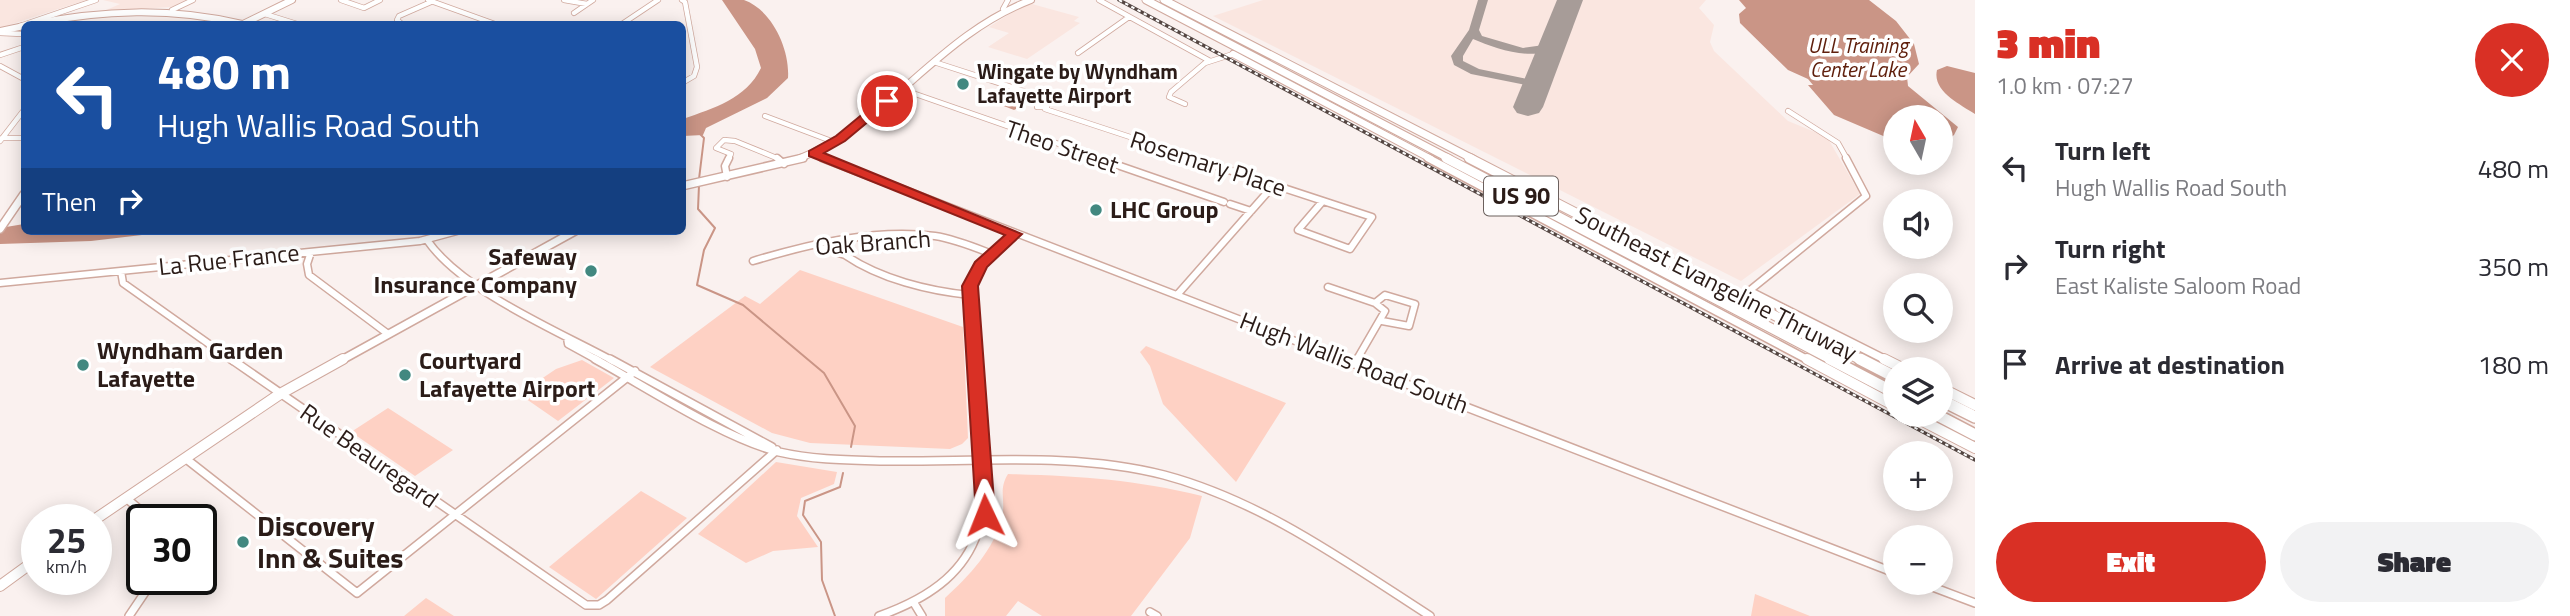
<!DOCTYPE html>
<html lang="en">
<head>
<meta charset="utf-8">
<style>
	body { margin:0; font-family:"Titillium Web",sans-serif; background:#f2f2f3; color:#2b2b33; height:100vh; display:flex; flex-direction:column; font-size:26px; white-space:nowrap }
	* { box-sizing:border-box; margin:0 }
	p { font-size:23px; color:#7c7c81 }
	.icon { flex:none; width:38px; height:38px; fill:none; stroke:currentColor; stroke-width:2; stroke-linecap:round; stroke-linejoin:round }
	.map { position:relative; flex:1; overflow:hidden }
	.drawer { display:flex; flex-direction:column; background:#fff; width:595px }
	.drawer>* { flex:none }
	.top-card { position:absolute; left:21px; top:21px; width:665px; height:214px; border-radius:10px; box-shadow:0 4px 18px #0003; background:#1a4fa0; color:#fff; overflow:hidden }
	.needle { width:46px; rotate:351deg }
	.tools { position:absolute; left:1883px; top:105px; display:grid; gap:14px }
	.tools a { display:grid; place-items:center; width:70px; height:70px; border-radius:50%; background:#fff; box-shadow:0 4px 18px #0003; font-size:35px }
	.speed { position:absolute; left:21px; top:504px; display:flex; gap:14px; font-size:35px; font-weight:700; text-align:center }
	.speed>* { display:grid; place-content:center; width:91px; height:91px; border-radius:50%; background:#fff; box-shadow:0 4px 18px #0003; line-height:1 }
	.speed small { font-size:18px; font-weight:400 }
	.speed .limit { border:4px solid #111; border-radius:10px; background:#fff; color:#111 }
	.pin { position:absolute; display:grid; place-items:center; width:60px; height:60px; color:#fff; margin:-30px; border:4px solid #fff; border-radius:50%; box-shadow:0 2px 7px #0007 }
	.me { position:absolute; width:77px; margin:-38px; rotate:358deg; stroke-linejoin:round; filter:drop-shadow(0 0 5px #0008) }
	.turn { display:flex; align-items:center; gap:24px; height:147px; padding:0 21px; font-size:32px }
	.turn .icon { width:91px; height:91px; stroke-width:2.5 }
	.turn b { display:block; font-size:49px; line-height:60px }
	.then { display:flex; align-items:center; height:66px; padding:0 21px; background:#0003; gap:14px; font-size:26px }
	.round { display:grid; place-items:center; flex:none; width:74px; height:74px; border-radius:37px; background:#f2f2f3 }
	.head { display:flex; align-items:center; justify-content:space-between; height:119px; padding:0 21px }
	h1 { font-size:42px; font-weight:800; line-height:52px; color:#d93025 }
	.primary-button { display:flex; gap:14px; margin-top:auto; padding:14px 21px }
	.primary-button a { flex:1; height:80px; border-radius:42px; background:#d93025; color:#fff; font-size:28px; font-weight:800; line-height:80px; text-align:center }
	.primary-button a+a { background:#f2f2f3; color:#2b2b33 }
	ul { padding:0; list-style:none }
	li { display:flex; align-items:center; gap:21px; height:98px; padding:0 21px }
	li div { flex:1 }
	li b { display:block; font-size:26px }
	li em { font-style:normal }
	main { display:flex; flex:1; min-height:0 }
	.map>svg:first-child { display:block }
	.built { fill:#fae6e0 }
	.green { fill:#fed1c4 }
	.water { fill:#ca9586 }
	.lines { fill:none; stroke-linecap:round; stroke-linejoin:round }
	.stream { stroke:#ca9586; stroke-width:2 }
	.taxiway { fill:#a79c98; fill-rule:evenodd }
	.runway { fill:#a79c98; fill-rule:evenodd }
	.minor-far2-casing { stroke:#d0a99e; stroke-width:6 }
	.minor-far1-casing { stroke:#d0a99e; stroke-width:9 }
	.minor-casing { stroke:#d0a99e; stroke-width:10 }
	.major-far2-casing { stroke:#d0a99e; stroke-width:8 }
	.major-far1-casing { stroke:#d0a99e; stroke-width:10 }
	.major-casing { stroke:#d0a99e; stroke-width:12 }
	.highway-far2-casing { stroke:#d0a99e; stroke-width:9 }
	.highway-far1-casing { stroke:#d0a99e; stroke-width:11 }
	.highway-casing { stroke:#d0a99e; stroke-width:14 }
	.minor-far2 { stroke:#fff; stroke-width:4.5 }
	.minor-far1 { stroke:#fff; stroke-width:6 }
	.minor { stroke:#fff; stroke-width:7 }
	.major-far2 { stroke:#fff; stroke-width:6 }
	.major-far1 { stroke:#fff; stroke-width:7 }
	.major { stroke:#fff; stroke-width:10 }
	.highway-far2 { stroke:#fff; stroke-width:7 }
	.highway-far1 { stroke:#fff; stroke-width:9 }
	.highway { stroke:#fff; stroke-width:11 }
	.rail-casing { stroke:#544642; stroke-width:3.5 }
	.rail { stroke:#fff; stroke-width:2; stroke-dasharray:3.5; stroke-linecap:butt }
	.route { fill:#d93025; stroke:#8d1f18; stroke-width:2 }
	.poi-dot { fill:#428880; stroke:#fff; stroke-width:2.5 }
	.labels { text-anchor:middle; stroke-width:7; stroke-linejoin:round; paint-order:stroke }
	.far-water-label { font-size:21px; font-style:italic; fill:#60200d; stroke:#fff }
	.far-poi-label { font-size:21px; font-weight:bold; fill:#2b1c18; stroke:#fff; text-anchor:start }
	.shield { fill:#fff; stroke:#6b605d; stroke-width:2 }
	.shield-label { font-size:23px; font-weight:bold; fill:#2b1c18 }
	.street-label { font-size:24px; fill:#2b1c18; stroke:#fff }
	.poi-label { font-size:24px; font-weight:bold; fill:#2b1c18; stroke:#fff; text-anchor:start }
	.near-poi-label { font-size:28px; font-weight:bold; fill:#2b1c18; stroke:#fff; text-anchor:start }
</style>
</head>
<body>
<main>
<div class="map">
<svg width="1975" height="616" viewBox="0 0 1975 616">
	<rect width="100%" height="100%" fill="#faf1ef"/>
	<path class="built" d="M0 0H86L0 28Z
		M103 0H187L171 7 104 11 120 4Z
		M1263 0H1706L1699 8 1714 25 1710 42 1714 51 1788 121 1827 137 1860 194 1741 281 1213 16Z
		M1032 4 1079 17 1074 21 1080 23 1027 59 988 47 1009 33 989 27 1022 6Z"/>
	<path class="green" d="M800 270 963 327 968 438 962 444 950 449 810 443 772 433 650 367 745 296 760 304Z
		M1146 346 1286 403 1236 482 1163 404 1150 366 1140 352Z
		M582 360 614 378 558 421 519 394 556 369Z
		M388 408 453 450 415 476 351 432Z
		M776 462 837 472 834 484 801 498 797 516 818 547 773 551 746 563 698 534Z
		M1008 474C1080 476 1132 479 1202 496L1190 538 1131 616H1042L1018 601 1006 616H945V598C969 576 994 550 1002 517 1006 500 998 490 1008 474Z
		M641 491 687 518 596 599 549 567Z
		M1755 594 1810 616H1751Z
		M426 598 454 616H404Z"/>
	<path class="water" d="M722 0C728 0 738 0 744 0 772 10 790 49 788 78L767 98 706 128 703 135 683 136V119C714 108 746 99 761 68L755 49Z
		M1739 0H1869L1896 21 1914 44 1919 64 1907 77 1908 86 1958 127 1954 135 1941 145V117H1895V141L1834 115 1808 85H1813L1808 79 1788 70 1740 23 1739 14 1746 8Z
		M1947 66 1975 73V114C1960 104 1932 91 1937 70Z
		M1009 93 1025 95 1032 101 1014 110 996 103V97Z
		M24 224V231H176L91 241 0 244V228Z"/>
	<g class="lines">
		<path class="stream" d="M699 179 704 138 700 134
			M699 185 698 209 715 228 704 250 697 285 743 305 824 373 855 426 851 447
			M835 616 822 580 821 542 803 515 805 501 840 487 843 473"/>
		<path class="taxiway" d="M1478 0H1488L1479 30 1482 36 1523 48 1551 44 1557 47C1534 62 1496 49 1473 39L1463 56V61L1479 69 1541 82V88L1471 74 1454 65 1451 56 1469 30Z"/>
		<path class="runway" d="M1557 0H1583L1543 107 1539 113 1528 116 1517 113 1513 107Z"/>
		<defs>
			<path id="minor-far2" d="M341 0 364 8 380 0
				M428 0 495 24
				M564 0 587 4
				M682 0 685 2 697 67 694 76 682 83
				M1099 0 1210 61
				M1003 9 1008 0
				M172 10 193 0
				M574 13 593 0
				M265 14 297 24
				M402 24 397 20 399 16 431 2
				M622 24 658 0
				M20 26 96 0
				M0 33 22 34
				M1078 53 1129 17
				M0 55 24 47
				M934 62 1042 97 1045 99 1041 104
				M0 66 24 79
				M901 89 1102 159
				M1042 104 1047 107H1037Z
				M1185 104 1169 97 1171 92 1205 63 1233 54
				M1045 109 1197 159
				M1788 111 1838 143 1847 159
				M765 116 834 142
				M2 138H24
				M0 141 24 110
				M813 154 827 159
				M728 159 731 154 716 148 724 140 735 141 779 159"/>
			<path id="minor-far1" d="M777 158 784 164
				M822 158 1347 361
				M1097 158 1224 202
				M1192 158 1372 217 1350 249 1298 230 1322 202
				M727 177 725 166 729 158
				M1230 204 1251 211
				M427 240C462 291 558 331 613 361
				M842 243 845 255C880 279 929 291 970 295
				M822 248 845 255
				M311 252 307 264 309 275 388 334
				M753 261C809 244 876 228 935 236 955 239 974 247 992 254
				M121 271 123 283 233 361
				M0 283 420 241 457 231
				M1328 287 1375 303 1385 311 1356 361
				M1749 291 1866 196 1846 158
				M1177 295 1273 186
				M1375 303 1385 295 1415 304 1409 326 1382 321
				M567 338 568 344 599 361
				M975 361 970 286 980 265 1015 234"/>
			<path id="minor" d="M231 359 586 605H599L607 600 777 450
				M595 359C648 388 723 438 779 452 814 460 850 460 885 461 977 462 1075 452 1164 475 1262 501 1346 562 1430 616
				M610 359 772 447
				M1342 359 1895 573
				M1354 364 1357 359
				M185 458 357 593 635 371
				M126 498 152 520
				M1922 583 1975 603
				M914 603 922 616
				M1150 612 1157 616
				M129 616 154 579
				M879 616C1018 567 983 478 975 359"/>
			<path id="major-far2" d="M31 24C103 10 170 7 242 24
				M243 24 292 0
				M0 31 24 26
				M1233 54 1431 159
				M798 159C888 124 937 36 1031 0"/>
			<path id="major-far1" d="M1428 158 1810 361
				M682 186 803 158
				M0 229 24 194
				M1742 298 1749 291 1888 361
				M340 361 575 231"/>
			<path id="major" d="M1807 359 1895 406
				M1884 359 1904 369
				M1941 388 1975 405
				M1911 415 1975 448
				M94 520 280 394 343 359
				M0 586 37 559"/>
			<path id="highway-far2" d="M1146 0 1450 159
				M1164 0 1473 159"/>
			<path id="highway-far1" d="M1446 158 1834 361
				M1469 158 1863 361"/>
			<path id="highway" d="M1830 359 1895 393
				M1860 359 1895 377
				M1941 400 1975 417
				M1937 415 1975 435"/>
		</defs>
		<use href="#minor-far2" class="minor-far2-casing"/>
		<use href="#minor-far1" class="minor-far1-casing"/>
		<use href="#minor" class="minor-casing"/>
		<use href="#major-far2" class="major-far2-casing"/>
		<use href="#major-far1" class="major-far1-casing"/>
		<use href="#major" class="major-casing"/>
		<use href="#highway-far2" class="highway-far2-casing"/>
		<use href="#highway-far1" class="highway-far1-casing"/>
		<use href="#highway" class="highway-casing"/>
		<use href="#minor-far2" class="minor-far2"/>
		<use href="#minor-far1" class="minor-far1"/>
		<use href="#minor" class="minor"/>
		<use href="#major-far2" class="major-far2"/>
		<use href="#major-far1" class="major-far1"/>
		<use href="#major" class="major"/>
		<use href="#highway-far2" class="highway-far2"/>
		<use href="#highway-far1" class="highway-far1"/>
		<use href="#highway" class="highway"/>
		<defs>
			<path id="rail" d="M1119 0 1975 460"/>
		</defs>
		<use href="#rail" class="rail-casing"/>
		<use href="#rail" class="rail"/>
	</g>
	<path class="route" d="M882 98 893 101 845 141 824 153 1022 234 987 267 978 286 995 515 992 520H978L976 515 962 286 975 262 1005 235 809 156V151L836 136Z"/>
	<g class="poi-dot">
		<circle cx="963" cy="84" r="7"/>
		<circle cx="1096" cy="210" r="7"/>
		<circle cx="591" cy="271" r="7"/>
		<circle cx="83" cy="365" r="7"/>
		<circle cx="405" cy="375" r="7"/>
		<circle cx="243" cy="542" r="7"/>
	</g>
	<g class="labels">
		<g class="far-water-label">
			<text x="1858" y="53">ULL Training<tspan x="1858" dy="24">Center Lake</tspan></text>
		</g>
		<g class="far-poi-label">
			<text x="977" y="79">Wingate by Wyndham<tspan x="977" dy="24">Lafayette Airport</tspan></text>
		</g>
		<rect class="shield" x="1484" y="176.5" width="74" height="39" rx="5"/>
		<g class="shield-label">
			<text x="1521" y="204">US 90</text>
		</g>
		<g class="street-label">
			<text transform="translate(1062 147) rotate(19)" y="8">Theo Street</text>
			<text transform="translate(1208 164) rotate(18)" y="8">Rosemary Place</text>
			<text transform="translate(873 243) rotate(-4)" y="8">Oak Branch</text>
			<text transform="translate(229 260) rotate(-6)" y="8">La Rue France</text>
			<text transform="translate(1716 284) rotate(27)" y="8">Southeast Evangeline Thruway</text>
			<text transform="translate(1354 363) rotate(21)" y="8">Hugh Wallis Road South</text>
			<text transform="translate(369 456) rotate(35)" y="8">Rue Beauregard</text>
		</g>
		<g class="poi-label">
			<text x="1110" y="218">LHC Group</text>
			<text x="577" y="265" text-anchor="end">Safeway<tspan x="577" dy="28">Insurance Company</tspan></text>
			<text x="97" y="359">Wyndham Garden<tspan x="97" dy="28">Lafayette</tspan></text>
			<text x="419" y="369">Courtyard<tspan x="419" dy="28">Lafayette Airport</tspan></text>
		</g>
		<g class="near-poi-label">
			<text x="257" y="536">Discovery<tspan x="257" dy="32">Inn &amp; Suites</tspan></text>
		</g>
	</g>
</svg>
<div class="tools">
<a><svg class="needle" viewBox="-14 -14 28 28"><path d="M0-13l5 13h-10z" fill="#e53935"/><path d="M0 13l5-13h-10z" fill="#7c7c81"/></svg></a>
<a><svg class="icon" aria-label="sound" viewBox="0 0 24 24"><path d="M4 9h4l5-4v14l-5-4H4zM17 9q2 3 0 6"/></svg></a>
<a><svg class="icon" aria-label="search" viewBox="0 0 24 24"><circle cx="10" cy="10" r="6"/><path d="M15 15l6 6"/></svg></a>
<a><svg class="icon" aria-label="layers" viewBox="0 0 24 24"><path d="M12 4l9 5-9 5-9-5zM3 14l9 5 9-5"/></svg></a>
<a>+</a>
<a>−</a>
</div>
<div class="speed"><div>25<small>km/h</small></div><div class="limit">30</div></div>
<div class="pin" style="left:887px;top:101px;background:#d93025"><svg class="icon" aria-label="arrive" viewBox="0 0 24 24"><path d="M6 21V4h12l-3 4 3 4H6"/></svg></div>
<svg class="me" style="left:985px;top:515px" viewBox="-20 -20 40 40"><path d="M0-17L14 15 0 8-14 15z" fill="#d93025" stroke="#fff" stroke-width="4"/></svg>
<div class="top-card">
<div class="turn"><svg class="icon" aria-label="left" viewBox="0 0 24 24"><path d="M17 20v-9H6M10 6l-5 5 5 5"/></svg><div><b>480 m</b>Hugh Wallis Road South</div></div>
<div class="then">Then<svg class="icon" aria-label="right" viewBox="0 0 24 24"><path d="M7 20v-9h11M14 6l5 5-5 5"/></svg></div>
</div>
</div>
<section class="drawer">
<div class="head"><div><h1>3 min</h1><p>1.0 km · 07:27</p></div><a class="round" style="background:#d93025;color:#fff"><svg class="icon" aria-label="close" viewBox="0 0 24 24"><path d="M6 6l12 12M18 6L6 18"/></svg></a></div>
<ul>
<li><svg class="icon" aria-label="left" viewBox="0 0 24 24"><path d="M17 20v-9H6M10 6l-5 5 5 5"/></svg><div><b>Turn left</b><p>Hugh Wallis Road South</p></div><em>480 m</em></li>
<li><svg class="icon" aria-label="right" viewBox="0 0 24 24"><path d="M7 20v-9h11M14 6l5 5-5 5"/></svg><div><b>Turn right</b><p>East Kaliste Saloom Road</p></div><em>350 m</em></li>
<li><svg class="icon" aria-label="arrive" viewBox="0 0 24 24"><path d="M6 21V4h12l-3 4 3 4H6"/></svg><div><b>Arrive at destination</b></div><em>180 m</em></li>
</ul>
<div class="primary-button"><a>Exit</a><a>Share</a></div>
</section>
</main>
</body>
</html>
